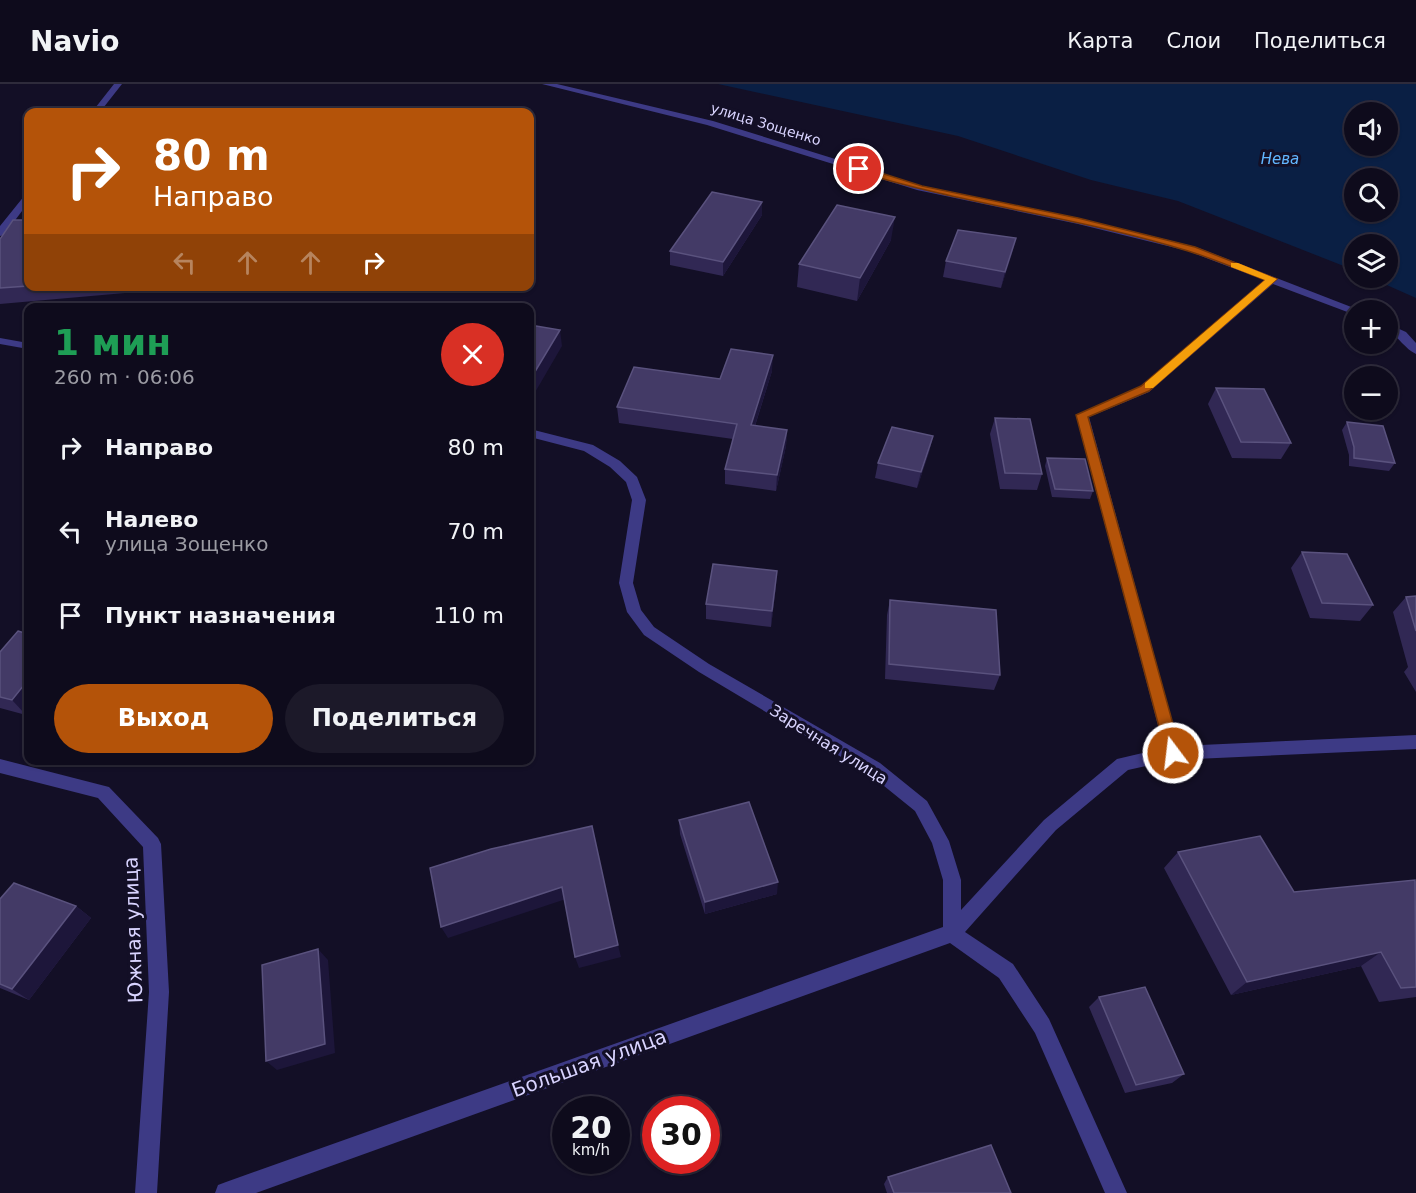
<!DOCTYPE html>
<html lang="ru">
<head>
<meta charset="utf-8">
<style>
	body { margin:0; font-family:"DejaVu Sans",sans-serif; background:#1c1929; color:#f1f3f6; height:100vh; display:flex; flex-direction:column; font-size:22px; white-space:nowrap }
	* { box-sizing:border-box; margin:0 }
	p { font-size:20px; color:#9b9ba3 }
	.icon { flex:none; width:33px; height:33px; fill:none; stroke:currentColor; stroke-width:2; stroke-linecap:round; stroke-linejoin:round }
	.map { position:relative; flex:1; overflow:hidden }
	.drawer { position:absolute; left:24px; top:219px; width:510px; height:462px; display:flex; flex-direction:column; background:#0e0b1c; border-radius:12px; box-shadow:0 2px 4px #0004,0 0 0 2px #2e2b3b }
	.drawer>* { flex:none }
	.top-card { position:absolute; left:24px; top:24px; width:510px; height:183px; border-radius:12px; box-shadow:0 2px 4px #0004,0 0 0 2px #2e2b3b; background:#b45309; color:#fff; overflow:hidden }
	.tools { position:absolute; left:1344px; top:18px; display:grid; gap:12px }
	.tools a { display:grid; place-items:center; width:54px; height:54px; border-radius:50%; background:#0e0b1c; box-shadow:0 2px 4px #0004,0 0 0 2px #2e2b3b; font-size:30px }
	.speed { position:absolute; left:552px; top:1012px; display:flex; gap:12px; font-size:30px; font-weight:700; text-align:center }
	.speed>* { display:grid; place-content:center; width:78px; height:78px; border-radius:50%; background:#0e0b1c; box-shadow:0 2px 4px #0004,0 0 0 2px #2e2b3b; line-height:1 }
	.speed small { font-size:15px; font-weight:400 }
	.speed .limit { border:9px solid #d22; background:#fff; color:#111 }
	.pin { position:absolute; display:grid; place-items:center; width:51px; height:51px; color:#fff; margin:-26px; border:3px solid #fff; border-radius:50%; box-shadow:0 2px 6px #0007 }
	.me { position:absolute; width:66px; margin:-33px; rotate:345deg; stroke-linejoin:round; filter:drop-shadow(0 0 4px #0008) }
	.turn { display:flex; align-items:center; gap:21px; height:126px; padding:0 30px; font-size:27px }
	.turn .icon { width:78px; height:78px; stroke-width:2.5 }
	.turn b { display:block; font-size:42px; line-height:51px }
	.lanes { display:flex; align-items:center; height:57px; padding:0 30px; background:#0003; justify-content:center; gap:30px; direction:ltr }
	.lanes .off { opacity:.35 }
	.round { display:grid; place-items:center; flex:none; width:63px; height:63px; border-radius:32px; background:#1c1929 }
	.headline { display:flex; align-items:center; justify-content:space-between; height:102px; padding:0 30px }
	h1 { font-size:36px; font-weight:700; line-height:45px; color:#1e9e55 }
	.primary-button { display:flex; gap:12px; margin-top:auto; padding:12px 30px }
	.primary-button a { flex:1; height:69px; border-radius:36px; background:#b45309; color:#fff; font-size:24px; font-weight:700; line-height:69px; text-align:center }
	.primary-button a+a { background:#1c1929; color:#f1f3f6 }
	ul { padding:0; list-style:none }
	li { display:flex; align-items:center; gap:18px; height:84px; padding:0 30px }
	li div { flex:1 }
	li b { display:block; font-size:22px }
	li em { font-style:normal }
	header { display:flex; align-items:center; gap:36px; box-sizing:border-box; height:84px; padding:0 30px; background:#0e0b1c; border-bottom:2px solid #2e2b3b }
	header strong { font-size:28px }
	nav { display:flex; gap:33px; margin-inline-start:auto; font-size:21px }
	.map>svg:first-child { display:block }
	.water { fill:#0a1f44; fill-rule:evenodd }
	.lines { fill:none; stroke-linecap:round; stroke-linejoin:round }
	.street { fill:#3d3a85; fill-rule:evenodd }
	.wall { fill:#312854 }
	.shaded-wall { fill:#1d163a }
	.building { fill:#433a66; stroke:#5a527e; stroke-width:1.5 }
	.route { fill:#b45309; stroke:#753606; stroke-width:1.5 }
	.slow { fill:#f59e0b }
	.labels { text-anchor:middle; stroke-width:6; stroke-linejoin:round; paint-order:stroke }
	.far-street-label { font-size:14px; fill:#d9d4ff; stroke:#130f26 }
	.far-water-label { font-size:15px; font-style:italic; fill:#62b6ff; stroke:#130f26 }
	.street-label { font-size:16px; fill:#d9d4ff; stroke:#130f26 }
	.near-street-label { font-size:20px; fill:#d9d4ff; stroke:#130f26 }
</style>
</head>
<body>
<header>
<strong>Navio</strong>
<nav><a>Карта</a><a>Слои</a><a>Поделиться</a></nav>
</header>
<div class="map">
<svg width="1416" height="1109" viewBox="0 0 1416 1109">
	<rect width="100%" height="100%" fill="#130f26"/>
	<path class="water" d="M718 0H1416V214L1371 194H1388V160H1354V186L1178 117 1091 96 958 52ZM1354 28H1388V62H1354ZM1354 94H1388V128H1354Z"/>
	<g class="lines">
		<path class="street" d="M114 0H122L100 28H92Z
			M542 0H557L713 37 922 102 1078 134 1196 163 1359 226H1354V230L1350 229 1273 200 1149 308 1089 333 1179 662 1416 651V665L1173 676 1128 686 1056 746 965 848 1013 880 1049 935 1127 1109H1105L1035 949 999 894 950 859 256 1109H215L218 1101 226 1098 943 843V796L932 759 915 727 868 689 699 588 644 551 627 528 619 499 632 416 626 398 610 383 584 367 530 353V345L593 361 620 377 637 393 646 416 633 499 641 526 654 543 709 580 880 679 927 717 949 757 961 796V826L1044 736 1117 675 1164 664 1076 331 1141 302 1264 196 1188 167 1078 140 917 106 707 41Z
			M28 110V119L4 151 0 152V142L25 111Z
			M1388 240 1406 248 1416 259V270C1405 265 1399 253 1388 247Z
			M0 254 28 259V265L0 260Z
			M0 675 109 703 158 754 161 760 169 908 157 1109H135L149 908 143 763 98 714 0 689Z"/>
	</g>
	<path class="wall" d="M762 118V131L723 192 670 181V167Z
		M28 136V202H127L125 209 0 220V155Z
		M1016 154 1001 204 943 193 946 177Z
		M891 156 857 217 797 203 799 180Z
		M772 287 755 342 787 346 786 362 776 407 725 400V385L733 355 619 339 617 323Z
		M1216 304 1291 359 1281 375 1232 374 1208 320Z
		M995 334 1042 390 1037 406 1000 405 990 350Z
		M1347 338 1395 379 1389 387 1349 382V371L1342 346Z
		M933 352 929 368 917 404 875 394 878 379Z
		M1047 374 1093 407 1090 415 1052 413 1045 382Z
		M1302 468 1373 521 1360 537 1310 534 1291 484Z
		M776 502 771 543 706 535V520Z
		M1416 512V608L1404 588 1408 583 1393 528 1406 513Z
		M890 516 1000 591 994 606 885 595 887 531Z
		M28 550V627L26 631 0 624V568Z
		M679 736 777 810 705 830 680 750Z
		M1178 768 1294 808 1416 797V913L1379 918 1361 882 1231 911 1164 784Z
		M0 815 76 822 91 834 29 916 0 904Z
		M1099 913 1184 990 1172 999 1125 1009 1089 923Z
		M888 1093 1011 1109H887L884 1100Z"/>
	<path class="shaded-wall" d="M762 118V131L723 192V178Z
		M895 133 891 156 857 217 860 194Z
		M1016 154 1012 170 1001 204 1005 188Z
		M122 202H127L125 209Z
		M560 246 562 262 530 317V296Z
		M773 271 772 287 750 357 751 341Z
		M787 346 786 362 776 407 777 391Z
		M933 352 929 368 917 404 921 388Z
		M777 487 776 502 771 543 772 527Z
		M28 596V627L26 631 12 616Z
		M778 798 777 810 705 830V818Z
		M562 803 566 815 448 854 441 843Z
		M76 822 91 834 29 916 12 905Z
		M618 861 621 873 579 884 575 873Z
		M318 865 328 876 335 969 277 986 266 977Z
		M1381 868 1361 882 1231 911 1247 898Z"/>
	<path class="building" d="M712 108 762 118 723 178 670 167Z
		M837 121 895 133 860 194 799 180Z
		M13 136H28V202L0 204V155Z
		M958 146 1016 154 1005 188 946 177Z
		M530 241 560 246 530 296Z
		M731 265 773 271 751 341 787 346 777 391 725 385 737 340 617 323 634 283 720 295Z
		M1216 304 1264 305 1291 359 1241 358Z
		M995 334 1030 335 1042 390 1005 389Z
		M1347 338 1383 342 1395 379 1354 374V363Z
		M892 343 933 352 921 388 878 379Z
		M1047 374 1085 375 1093 407 1055 405Z
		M1302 468 1347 470 1373 521 1322 519Z
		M713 480 777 487 772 527 706 520Z
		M1416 512V547L1406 513Z
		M890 516 996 526 1000 591 889 580Z
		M18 547 28 550V596L12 616 0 613V568Z
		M749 718 778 798 705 818 679 736Z
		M592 742 618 861 575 873 562 803 441 843 430 784 491 765Z
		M1260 752 1294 808 1415 796 1416 903 1401 904 1381 868 1247 898 1178 768Z
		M14 799 76 822 12 905 0 900V815Z
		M318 865 325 960 266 977 262 881Z
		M1145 903 1184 990 1136 1001 1099 913Z
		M991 1061 1011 1109H894L888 1093Z"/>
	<path class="route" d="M859 82 922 102 1078 134 1195 163 1277 195 1149 307 1088 333 1181 669 1178 674 1173 676 1166 669 1076 331 1141 302 1265 196C1240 186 1214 175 1188 167 1079 133 965 121 856 87Z"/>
	<path class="slow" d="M1231 179H1238L1277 195 1153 304H1145V299L1265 196 1231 183Z"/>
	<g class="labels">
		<g class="far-street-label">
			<text transform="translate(766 40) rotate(17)" y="5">улица Зощенко</text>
		</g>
		<g class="far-water-label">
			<text x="1280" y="80">Нева</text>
		</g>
		<g class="street-label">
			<text transform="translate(829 660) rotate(32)" y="6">Заречная улица</text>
		</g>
		<g class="near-street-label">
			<text transform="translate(133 846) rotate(-92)" y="7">Южная улица</text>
			<text transform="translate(589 979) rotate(-20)" y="7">Большая улица</text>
		</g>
	</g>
</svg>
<div class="tools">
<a><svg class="icon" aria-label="sound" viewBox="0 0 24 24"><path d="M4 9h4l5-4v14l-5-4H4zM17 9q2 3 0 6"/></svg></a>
<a><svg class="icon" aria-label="search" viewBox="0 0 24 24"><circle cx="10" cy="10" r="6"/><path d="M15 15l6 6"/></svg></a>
<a><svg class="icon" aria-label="layers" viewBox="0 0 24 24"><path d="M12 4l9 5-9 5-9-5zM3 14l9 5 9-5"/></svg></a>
<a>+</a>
<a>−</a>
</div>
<div class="speed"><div>20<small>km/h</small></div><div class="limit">30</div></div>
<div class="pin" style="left:859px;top:85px;background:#d93025"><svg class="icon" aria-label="arrive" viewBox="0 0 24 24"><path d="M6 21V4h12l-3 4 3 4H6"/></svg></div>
<svg class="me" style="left:1173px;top:669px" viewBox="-20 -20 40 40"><circle r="17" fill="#b45309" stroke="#fff" stroke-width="3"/><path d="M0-11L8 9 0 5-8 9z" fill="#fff"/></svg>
<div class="top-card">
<div class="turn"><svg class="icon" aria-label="right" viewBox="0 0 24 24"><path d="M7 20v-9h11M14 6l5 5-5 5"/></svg><div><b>80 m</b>Направо</div></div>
<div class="lanes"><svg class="icon off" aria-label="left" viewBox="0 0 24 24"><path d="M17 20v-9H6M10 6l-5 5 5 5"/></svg><svg class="icon off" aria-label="ahead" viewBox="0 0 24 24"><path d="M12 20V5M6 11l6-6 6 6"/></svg><svg class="icon off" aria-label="ahead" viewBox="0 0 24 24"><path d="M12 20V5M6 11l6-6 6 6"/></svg><svg class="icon" aria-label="right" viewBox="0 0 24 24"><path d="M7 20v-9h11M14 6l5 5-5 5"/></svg></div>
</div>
<section class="drawer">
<div class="headline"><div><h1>1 мин</h1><p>260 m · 06:06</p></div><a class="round" style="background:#d93025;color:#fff"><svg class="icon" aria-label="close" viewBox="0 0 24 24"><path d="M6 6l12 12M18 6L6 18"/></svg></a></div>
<ul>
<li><svg class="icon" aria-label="right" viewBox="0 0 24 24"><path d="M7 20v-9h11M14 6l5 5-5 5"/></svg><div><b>Направо</b></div><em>80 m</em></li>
<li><svg class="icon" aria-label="left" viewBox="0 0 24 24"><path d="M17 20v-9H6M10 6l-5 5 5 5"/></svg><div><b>Налево</b><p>улица Зощенко</p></div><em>70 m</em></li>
<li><svg class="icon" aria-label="arrive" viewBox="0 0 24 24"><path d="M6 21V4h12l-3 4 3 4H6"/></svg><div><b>Пункт назначения</b></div><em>110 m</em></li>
</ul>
<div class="primary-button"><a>Выход</a><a>Поделиться</a></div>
</section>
</div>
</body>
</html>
